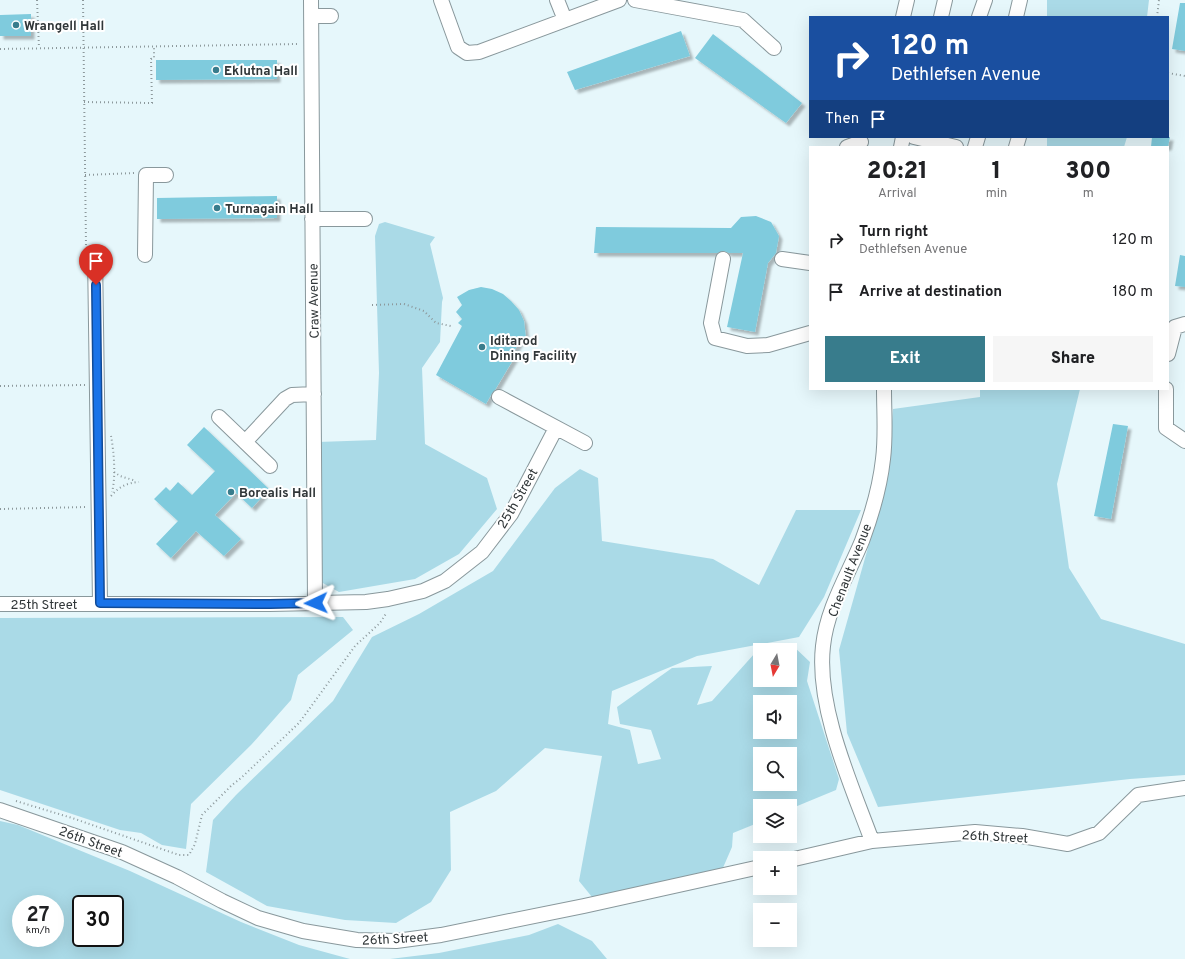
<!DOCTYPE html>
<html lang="en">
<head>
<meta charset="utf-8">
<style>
	body { margin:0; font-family:Overpass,sans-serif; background:#f6f6f6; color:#202124; height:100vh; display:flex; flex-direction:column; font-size:15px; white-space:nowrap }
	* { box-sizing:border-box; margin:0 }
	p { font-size:13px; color:#757577 }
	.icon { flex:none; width:22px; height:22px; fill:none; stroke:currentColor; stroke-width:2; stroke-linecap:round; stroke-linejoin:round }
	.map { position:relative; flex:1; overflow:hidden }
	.side { position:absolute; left:809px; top:146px; width:360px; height:244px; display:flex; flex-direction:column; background:#fff; border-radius:0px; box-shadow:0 4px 16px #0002 }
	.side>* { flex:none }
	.banner { position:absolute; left:809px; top:16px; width:360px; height:122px; border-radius:0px; box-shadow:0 4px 16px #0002; background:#1a4fa0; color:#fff; overflow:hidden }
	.needle { width:26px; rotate:190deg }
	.tools { position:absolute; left:753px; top:643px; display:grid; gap:8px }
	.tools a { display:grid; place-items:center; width:44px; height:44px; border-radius:0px; background:#fff; box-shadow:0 4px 16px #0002; font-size:20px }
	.speed { position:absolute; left:12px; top:895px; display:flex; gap:8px; font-size:20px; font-weight:700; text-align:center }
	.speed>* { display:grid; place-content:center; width:52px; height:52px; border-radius:50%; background:#fff; box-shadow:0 4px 16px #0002; line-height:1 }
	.speed small { font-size:10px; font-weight:400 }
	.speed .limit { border:2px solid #111; border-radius:6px; background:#fff; color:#111 }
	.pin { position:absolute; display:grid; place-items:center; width:34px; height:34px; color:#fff; margin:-41px -17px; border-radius:50% 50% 50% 0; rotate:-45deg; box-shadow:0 0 4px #0007 }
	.pin .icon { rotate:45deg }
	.me { position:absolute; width:44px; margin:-22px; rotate:268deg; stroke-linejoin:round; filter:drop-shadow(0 0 3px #0008) }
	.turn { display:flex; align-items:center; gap:14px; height:84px; padding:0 16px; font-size:18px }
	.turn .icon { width:52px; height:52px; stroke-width:2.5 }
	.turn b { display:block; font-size:28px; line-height:34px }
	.then { display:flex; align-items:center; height:38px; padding:0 16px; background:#0003; gap:8px; font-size:15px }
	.eta { display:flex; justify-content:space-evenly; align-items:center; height:68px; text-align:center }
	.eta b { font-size:24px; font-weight:800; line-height:28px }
	.primary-button { display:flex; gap:8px; margin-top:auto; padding:8px 16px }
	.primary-button a { flex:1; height:46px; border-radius:0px; background:#387c8c; color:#fff; font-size:16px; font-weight:800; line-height:46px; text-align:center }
	.primary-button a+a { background:#f6f6f6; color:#202124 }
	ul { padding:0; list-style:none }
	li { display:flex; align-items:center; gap:12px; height:52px; padding:0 16px }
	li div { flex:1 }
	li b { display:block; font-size:15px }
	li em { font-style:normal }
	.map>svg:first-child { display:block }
	.green { fill:#aadae7; fill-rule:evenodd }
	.building { fill:#7fcbdd; filter:url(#shadow) }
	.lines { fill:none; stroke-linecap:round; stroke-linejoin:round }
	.minor-casing { stroke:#89989c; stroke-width:16 }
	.path { stroke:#8c989b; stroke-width:2; stroke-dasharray:1 3; stroke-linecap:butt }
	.minor { stroke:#fff; stroke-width:14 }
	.route-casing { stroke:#114b97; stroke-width:10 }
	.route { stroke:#1a73e8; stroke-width:7 }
	.poi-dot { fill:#387c8c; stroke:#fff; stroke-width:1.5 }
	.labels { text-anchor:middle; stroke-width:4; stroke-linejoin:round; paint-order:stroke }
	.poi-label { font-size:13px; font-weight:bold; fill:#303638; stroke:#fff; text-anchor:start }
	.street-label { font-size:13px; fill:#303638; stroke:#fff }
</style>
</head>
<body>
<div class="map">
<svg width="1185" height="959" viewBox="0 0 1185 959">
	<defs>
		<filter id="shadow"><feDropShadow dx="3.5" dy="3.5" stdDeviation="1" flood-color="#0004"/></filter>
	</defs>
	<rect width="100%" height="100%" fill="#e6f7fb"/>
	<path class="green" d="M1047 0H1149L1147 17H1047Z
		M1047 137H1127L1124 147H1047Z
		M385 222 435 237 430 244 443 298 442 302 440 342 422 368 425 444 487 478 497 509 459 554 415 579 339 592 321 582 318 442 376 440 379 373 375 236 379 224Z
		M980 389H1080L1057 484 1069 568 1101 619 1185 644V775L1130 779 878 807 847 733 839 650 888 477 893 409 980 397Z
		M580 469 598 478 602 541 713 559 759 585 796 510H861L824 597 799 637 697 656 612 691 608 724 630 730 638 764 661 759 651 730 620 724 617 707 672 668 712 666 697 705 712 701 755 653 760 652V680H790V650H767L791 644 810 662 807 681 839 779 836 790 790 809V806H760V822L733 833 732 847 722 870 592 897 579 881 602 756 545 748 496 791 450 812 451 870 431 902 396 923 345 920 267 906 206 872 213 820 236 795 333 701 372 637 419 614 493 571 555 488ZM760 702H790V732H760ZM760 754H790V784H760Z
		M343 617 353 630 298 675 291 700 251 745 191 804 186 849 162 845 141 833 120 830 0 790V618Z
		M0 821 18 825 130 871 241 922 299 945 350 959H0ZM21 904H55V938H21ZM81 904H115V938H81Z
		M558 924 592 941 607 959H390L439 953 529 935Z"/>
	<path class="building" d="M1180 3H1185V51L1172 49Z
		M31 14V36H0V15Z
		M681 31 690 56 575 90 567 72Z
		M713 34 802 103 786 123 695 58Z
		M156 60H277V79L156 80Z
		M1152 137H1170L1168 147H1151Z
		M277 196V218L157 219V198Z
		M756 216 771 222 779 236 776 253 768 263 755 332 727 327 743 253H729L724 251 717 253H594L596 227 731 228 741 217Z
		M1180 255 1185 256V287L1175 286Z
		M481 287 492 289 503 294 511 301 519 310 524 321 526 338H522L513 353 516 355 495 390 492 393 486 404 436 375 462 326 458 323 462 319 456 312 462 305 457 297 469 290Z
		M1113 424 1128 426 1111 519 1094 516Z
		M204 427 269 489 252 508 236 493 215 515 241 539 224 556 196 531 171 558 156 544 178 521 154 499 166 487 170 491 178 482 192 495 215 471 187 445Z"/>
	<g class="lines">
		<defs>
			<path id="minor" d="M311 0 315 603
				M441 0 458 47 467 53 479 52 619 0
				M557 0 565 20
				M635 0 743 20 774 48
				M311 16H331
				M903 17 907 0
				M941 17 945 0
				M979 17 985 0
				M1016 17 1020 0
				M914 137 956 147
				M847 147 861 142
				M901 147 903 137
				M975 147 978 137
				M1016 147 1019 137
				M312 219H365
				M95 255 100 603
				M145 255 146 175H166
				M723 259 711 323 715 338 747 346 768 345 810 333
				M782 259 810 263
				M1168 354 1175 327 1185 324
				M1166 389V428L1185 441
				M499 397 585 443
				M219 417 270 466
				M245 442 285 399 292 395 314 394
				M0 604H270L366 602 388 599 423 591 445 581 482 552 511 514 556 428
				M0 810 122 852 177 877 222 901 258 918 303 931 357 940 396 941 441 935 584 906 760 867
				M872 841C851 784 816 707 823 646 827 608 848 575 862 541 872 514 880 487 883 459 886 436 884 412 884 389
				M790 860 872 841 975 832 1022 836 1068 844 1099 833 1138 795 1185 788"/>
		</defs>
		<use href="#minor" class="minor-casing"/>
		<path class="path" d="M37 0 39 48
			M83 0 86 246
			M1157 17 1159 0
			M0 49 298 44
			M1168 73 1185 76
			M84 102 152 103 151 59 154 58V47
			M85 175 135 173
			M372 305 404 304 424 311 436 323 451 326
			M0 386 85 385
			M111 436C114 452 116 477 112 492
			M114 472 120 476 136 481
			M111 496C119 487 126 483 139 482
			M0 509 86 507
			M16 801 72 818 179 855H189L195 844 202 815 232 785 241 778 299 723 355 646 380 623 387 612"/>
		<use href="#minor" class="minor"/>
	</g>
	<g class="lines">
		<defs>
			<path id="route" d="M96 285 100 603 270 604 316 603"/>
		</defs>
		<use href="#route" class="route-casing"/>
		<use href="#route" class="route"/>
	</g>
	<g class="poi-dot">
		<circle cx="16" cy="25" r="4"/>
		<circle cx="216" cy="70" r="4"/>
		<circle cx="217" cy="208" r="4"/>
		<circle cx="482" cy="347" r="4"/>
		<circle cx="231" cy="492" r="4"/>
	</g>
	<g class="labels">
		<g class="poi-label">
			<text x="24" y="30">Wrangell Hall</text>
			<text x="224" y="75">Eklutna Hall</text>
			<text x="225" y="213">Turnagain Hall</text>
			<text x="490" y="345">Iditarod<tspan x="490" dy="15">Dining Facility</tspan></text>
			<text x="239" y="497">Borealis Hall</text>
		</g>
		<g class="street-label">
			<text transform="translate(313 301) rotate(-91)" y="5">Craw Avenue</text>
			<text transform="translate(517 498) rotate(-60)" y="5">25th Street</text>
			<text transform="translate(849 570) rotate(-69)" y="5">Chenault Avenue</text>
			<text x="44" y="609">25th Street</text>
			<text transform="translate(995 836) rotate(3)" y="5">26th Street</text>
			<text transform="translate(91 841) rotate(20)" y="5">26th Street</text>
			<text transform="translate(395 938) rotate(-3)" y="5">26th Street</text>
		</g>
	</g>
</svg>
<div class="tools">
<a><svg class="needle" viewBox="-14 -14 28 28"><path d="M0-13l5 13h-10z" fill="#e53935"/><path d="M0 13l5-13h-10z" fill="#757577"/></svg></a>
<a><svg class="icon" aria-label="sound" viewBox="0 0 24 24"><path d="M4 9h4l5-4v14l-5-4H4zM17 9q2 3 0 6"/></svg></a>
<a><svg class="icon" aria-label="search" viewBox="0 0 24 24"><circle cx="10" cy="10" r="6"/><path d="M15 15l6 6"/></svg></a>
<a><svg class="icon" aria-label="layers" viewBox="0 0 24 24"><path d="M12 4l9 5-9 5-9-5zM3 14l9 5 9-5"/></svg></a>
<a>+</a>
<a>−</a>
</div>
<div class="speed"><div>27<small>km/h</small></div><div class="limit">30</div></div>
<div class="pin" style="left:96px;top:285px;background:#d93025"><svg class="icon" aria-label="arrive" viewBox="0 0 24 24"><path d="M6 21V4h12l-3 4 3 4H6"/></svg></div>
<svg class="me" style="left:316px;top:603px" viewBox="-20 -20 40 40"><path d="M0-17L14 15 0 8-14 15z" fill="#1a73e8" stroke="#fff" stroke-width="4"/></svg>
<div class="banner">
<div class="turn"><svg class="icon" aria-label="right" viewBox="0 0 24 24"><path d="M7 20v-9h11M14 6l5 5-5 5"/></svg><div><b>120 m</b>Dethlefsen Avenue</div></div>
<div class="then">Then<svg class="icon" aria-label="arrive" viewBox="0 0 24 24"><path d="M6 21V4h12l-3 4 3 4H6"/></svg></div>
</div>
<section class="side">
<div class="eta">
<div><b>20:21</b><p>Arrival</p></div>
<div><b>1</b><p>min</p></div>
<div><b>300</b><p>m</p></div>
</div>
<ul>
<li><svg class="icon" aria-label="right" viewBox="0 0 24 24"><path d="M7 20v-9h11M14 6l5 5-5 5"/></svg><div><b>Turn right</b><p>Dethlefsen Avenue</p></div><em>120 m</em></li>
<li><svg class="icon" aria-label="arrive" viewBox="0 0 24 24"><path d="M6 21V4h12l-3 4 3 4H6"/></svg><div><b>Arrive at destination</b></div><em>180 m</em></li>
</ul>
<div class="primary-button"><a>Exit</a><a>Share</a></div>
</section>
</div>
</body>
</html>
